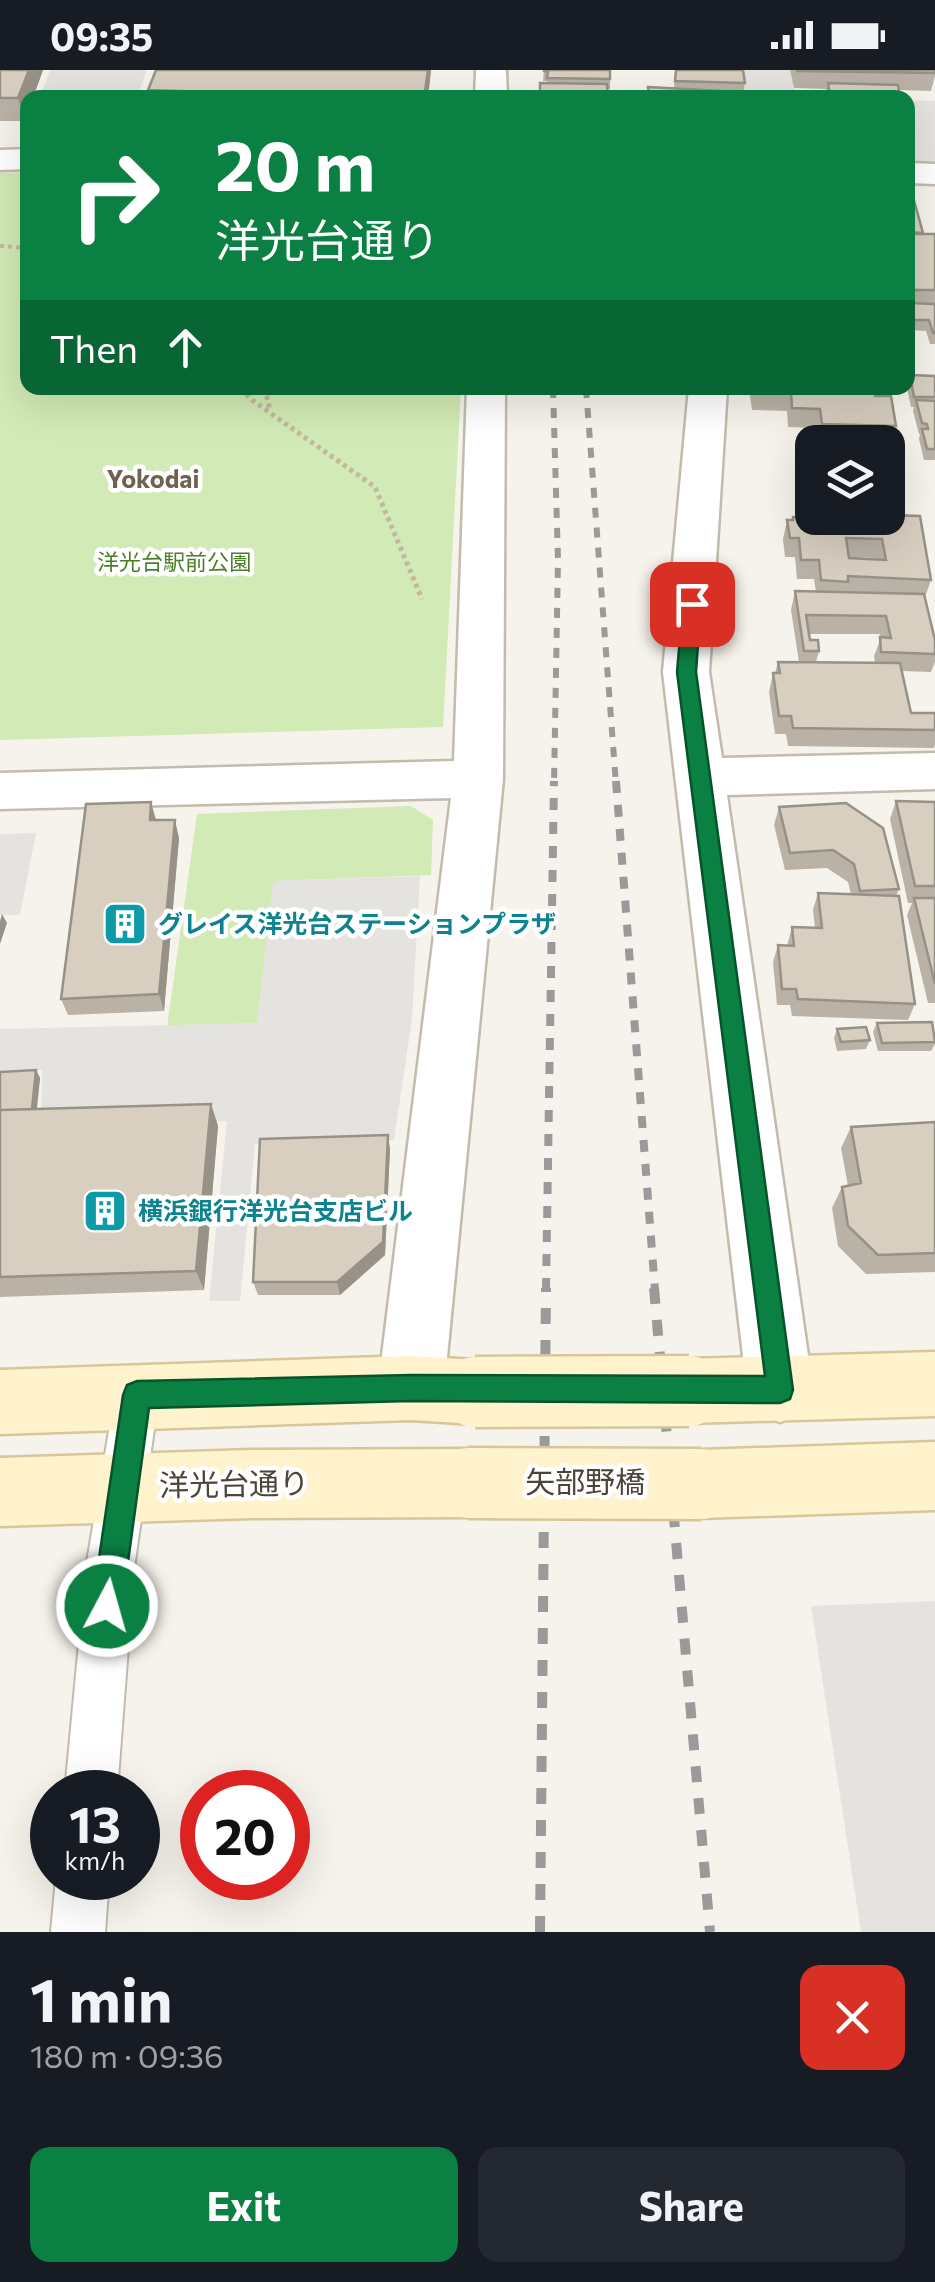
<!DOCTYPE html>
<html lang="en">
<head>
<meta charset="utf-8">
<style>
	body { margin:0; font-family:Commissioner,"Noto Sans JP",sans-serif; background:#242831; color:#f1f3f6; height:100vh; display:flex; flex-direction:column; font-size:38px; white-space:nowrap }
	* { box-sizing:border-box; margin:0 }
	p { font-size:32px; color:#9ea1a6 }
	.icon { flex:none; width:55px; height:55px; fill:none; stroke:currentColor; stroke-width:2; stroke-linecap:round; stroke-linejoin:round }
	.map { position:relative; height:1862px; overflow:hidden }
	.drawer { display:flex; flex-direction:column; background:#171b24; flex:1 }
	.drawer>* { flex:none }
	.banner { position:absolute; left:20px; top:20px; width:895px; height:305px; border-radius:20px; box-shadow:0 10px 40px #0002; background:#0b8043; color:#fff; overflow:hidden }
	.tools { position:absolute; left:795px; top:355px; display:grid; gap:20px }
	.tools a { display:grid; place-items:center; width:110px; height:110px; border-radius:20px; background:#171b24; box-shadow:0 10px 40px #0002; font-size:50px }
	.speed { position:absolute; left:30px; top:1700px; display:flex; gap:20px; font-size:50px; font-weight:700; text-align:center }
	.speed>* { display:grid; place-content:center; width:130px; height:130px; border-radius:50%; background:#171b24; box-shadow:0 10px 40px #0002; line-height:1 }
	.speed small { font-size:25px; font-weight:400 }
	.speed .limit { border:15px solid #d22; background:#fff; color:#111 }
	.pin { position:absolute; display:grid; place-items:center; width:85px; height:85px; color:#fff; margin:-42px; border-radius:20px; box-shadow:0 5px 15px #0006 }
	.me { position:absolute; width:110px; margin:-55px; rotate:6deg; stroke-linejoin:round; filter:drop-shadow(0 0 8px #0008) }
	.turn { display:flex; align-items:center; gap:35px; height:210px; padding:0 30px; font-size:45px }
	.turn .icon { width:130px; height:130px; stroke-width:2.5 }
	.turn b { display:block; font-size:70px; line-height:85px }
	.then { display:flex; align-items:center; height:95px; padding:0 30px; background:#0003; gap:20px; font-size:38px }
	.round { display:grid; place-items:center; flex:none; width:105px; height:105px; border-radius:20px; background:#242831 }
	.headline { display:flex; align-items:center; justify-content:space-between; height:170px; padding:0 30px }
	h1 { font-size:60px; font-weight:700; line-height:75px }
	.primary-button { display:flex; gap:20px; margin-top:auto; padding:20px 30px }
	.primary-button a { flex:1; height:115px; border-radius:20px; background:#0b8043; color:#fff; font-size:40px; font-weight:700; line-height:115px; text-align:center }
	.primary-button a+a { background:#242831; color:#f1f3f6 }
	.status { display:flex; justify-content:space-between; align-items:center; height:70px; padding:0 50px; background:#171b24; direction:ltr }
	.status svg { height:28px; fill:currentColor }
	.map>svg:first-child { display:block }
	.green { fill:#d2eab5 }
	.parking { fill:#e5e3e0 }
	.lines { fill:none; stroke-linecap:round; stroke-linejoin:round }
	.lane-casing { stroke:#c2bbae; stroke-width:4 }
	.street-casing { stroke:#c2bbae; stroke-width:5 }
	.secondary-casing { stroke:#d6c79b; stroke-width:5 }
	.path-far1 { stroke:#c4b79f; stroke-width:4; stroke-dasharray:4 4; stroke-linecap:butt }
	.path { stroke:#c4b79f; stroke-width:5; stroke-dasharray:4 4; stroke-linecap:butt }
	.lane { fill:#fff; fill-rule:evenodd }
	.street { fill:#fff; fill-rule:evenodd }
	.secondary { fill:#fff3cd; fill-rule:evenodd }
	.rail-far2 { stroke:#9a9a9a; stroke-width:6; stroke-dasharray:10 10; stroke-linecap:butt }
	.rail-far1 { stroke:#9a9a9a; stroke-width:8; stroke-dasharray:12 12; stroke-linecap:butt }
	.rail { stroke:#9a9a9a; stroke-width:10; stroke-dasharray:16 16; stroke-linecap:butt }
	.secondary-bridge-casing { stroke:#d6c79b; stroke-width:75; stroke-linecap:butt }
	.secondary-bridge { stroke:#fff3cd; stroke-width:70 }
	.wall { fill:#bab2a6; fill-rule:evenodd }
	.shaded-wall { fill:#979187 }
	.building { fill:#d8cfc1; stroke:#979187; stroke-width:2.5; fill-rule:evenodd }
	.route { fill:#0b8043; stroke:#07532c; stroke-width:2.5 }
	.labels { text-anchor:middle; stroke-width:9; stroke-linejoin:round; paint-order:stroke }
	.far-park-label { font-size:22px; fill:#4a7f2a; stroke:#fff }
	.far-quarter-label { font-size:25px; font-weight:bold; fill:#6e6250; stroke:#fff }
	.culture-label { font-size:25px; font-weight:bold; fill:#0d838f; stroke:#fff; text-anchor:start }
	.near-street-label { font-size:30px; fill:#4b4439; stroke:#fff }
</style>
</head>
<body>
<div class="status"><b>09:35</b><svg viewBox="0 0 49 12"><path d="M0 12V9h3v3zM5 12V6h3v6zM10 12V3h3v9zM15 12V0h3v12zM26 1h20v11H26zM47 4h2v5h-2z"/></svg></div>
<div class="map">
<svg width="935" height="1862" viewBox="0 0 935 1862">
	<rect width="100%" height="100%" fill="#f6f3ec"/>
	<path class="green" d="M27 102 28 318H461L443 657 0 670V103Z
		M411 736 433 750 431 805 274 811 257 953 167 957 197 744Z"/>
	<path class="parking" d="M50 0H147L137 27H40Z
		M740 0H791L796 27H743Z
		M908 30 935 31V93H908Z
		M36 763 20 845H0V764Z
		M420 806 412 949 394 1070 255 1074 240 1231H209L227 1051 41 1055 42 1000 0 1001V959L257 953 273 811Z
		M935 1531V1862H861L811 1536Z"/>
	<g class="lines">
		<defs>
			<path id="lane" d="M137 1303 153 1309 159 1325 134 1498 117 1722H65L86 1498 115 1325 121 1309Z
				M56 1808H109L105 1862H51Z"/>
			<path id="street" d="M476 0H506L507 28H475Z
				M28 79V99L0 100V80Z
				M908 93 935 94V114L908 113Z
				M467 318H505L503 709 444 1318 434 1341 411 1350 388 1341 378 1318 451 728 0 739V703L454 691Z
				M689 318H727L709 602 722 688 935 683V719L727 725 813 1320 803 1343 780 1352 757 1343 747 1320 663 602Z"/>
			<path id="secondary" d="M935 1282V1346L689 1353 666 1344 656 1321 666 1298 689 1289Z
				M411 1286 475 1290 498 1299 508 1322 498 1345 475 1354 411 1350 0 1364V1300Z
				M935 1372V1440L701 1448 677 1438 667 1414 677 1390 701 1380Z
				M468 1379 492 1389 502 1413 492 1437 468 1447 251 1448 0 1456V1388L251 1380Z"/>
		</defs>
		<use href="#lane" class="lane-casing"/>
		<use href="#street" class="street-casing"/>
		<use href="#secondary" class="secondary-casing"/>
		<path class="path-far1" d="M0 176 28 178"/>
		<path class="path" d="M241 318 252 330 375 417 422 529
			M265 318 270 341"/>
		<use href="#lane" class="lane"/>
		<use href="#street" class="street"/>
		<use href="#secondary" class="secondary"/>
		<path class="rail-far2" d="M553 318 558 490 554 714
			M586 318 616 714"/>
		<path class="rail-far1" d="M616 711 655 1220
			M546 1220 554 711"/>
		<path class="rail" d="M654 1218 710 1862
			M540 1862 546 1218"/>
		<defs>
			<path id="secondary-bridge" d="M475 1322 689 1321
				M468 1413 701 1414"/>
		</defs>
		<use href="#secondary-bridge" class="secondary-bridge-casing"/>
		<use href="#secondary-bridge" class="secondary-bridge"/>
	</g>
	<path class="wall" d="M0 0H43L24 51H0Z
		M431 0 428 28H150L148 20Z
		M544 0H610V19L547 13V11H543Z
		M675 0H743L745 13 742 28H647L648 17 674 19Z
		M790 0H935V6L931 21 899 20 900 28H825L826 19 794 18Z
		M908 127 922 164H935V274H930L926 261 910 260 908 249Z
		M910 305 935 306V390H924L919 369 920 364H919L913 341 914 337H911L907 318Z
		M749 318H874L875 326 896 356 891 375H888V372H818L816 358 788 357 787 341 752 340Z
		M804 382 812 383V448H888V402L894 432 890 445 931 510 925 527 935 570V592L931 602 902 601 911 643H935V674L934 678 788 676 786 664H775L769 622 773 603H775L778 592H799L791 540 795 521 816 522 814 509H797L795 487H785L783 469 787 450H792L793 447H808L800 401ZM849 487 877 488V489L849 488ZM809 564H880L881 568 874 586 875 593 816 592 819 581 810 570Z
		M896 731 935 732V933H928L907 845 912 833H908L890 749Z
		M779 737 899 819 896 826 915 934 908 950 792 946 790 935H777L773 892 778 875 787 876 792 857 815 858 813 840 818 823 851 824 848 812 827 798 785 800 774 755Z
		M156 750 179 768 164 941 68 945 61 929Z
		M877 953 935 969V974L931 981H878L873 962Z
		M837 959 870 970 866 979 837 981 834 968Z
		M36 1000 40 1008 37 1039 211 1034 218 1056 204 1220 0 1227V1002Z
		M935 1052V1202L866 1204 838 1176 832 1138 842 1117 848 1116 841 1078 851 1057Z
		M390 1079 385 1185 340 1225H258L253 1212Z"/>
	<path class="shaded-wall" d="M29 0H43L33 28H28V41L24 51 18 28Z
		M428 0H431L428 28H424Z
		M151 732 156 750H150Z
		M175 750 179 768 164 941 159 924Z
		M2 844 7 853 0 874V851Z
		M36 1000 40 1008 35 1053 31 1045Z
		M211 1034 218 1056 204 1220 196 1201Z
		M388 1065 390 1079 385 1185 340 1225 337 1212Z"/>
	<path class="building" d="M0 0H29L18 28H0Z
		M156 0H428L424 28 148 20Z
		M544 0H610V9L547 8 548 1H544Z
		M676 0H743L745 13 675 11Z
		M797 0H935V3L797 1Z
		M540 13 607 14 608 28H540Z
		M828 13 898 15 900 28H837V25H830Z
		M648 17 739 22 740 28H649Z
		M908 127H913L923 163 908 162Z
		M908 164H935V220H908Z
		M909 233 935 234V263H933L929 250H913Z
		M910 305 935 306V327H914Z
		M755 318H874L875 326H891L896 356 822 354 820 339 792 338 791 322 755 321Z
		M916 330 935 331V379H927L922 359H928L927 354 922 353Z
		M804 382 812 383V430Z
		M888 402 894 432H888Z
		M888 445 920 446 931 510 848 506V512L821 510 819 490H801L799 468H790L787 450H793V447L888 448ZM846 468 882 469 886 490 849 488Z
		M795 521 924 524 935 570V584L881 582 880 567 891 568 886 546 806 545 810 570H818L819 581H804Z
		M778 592 900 593 911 643H935V660L793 658 791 646H779L773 603H780Z
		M896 731 935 732V816H915Z
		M151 732 150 750H175L159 924 61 929 86 734Z
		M846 733 883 758 899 819 860 821 854 794 833 780 790 783 779 737Z
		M818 823 899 826 915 934 798 929 796 919H782L778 875 794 876 792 857 822 858Z
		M914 828H935V914Z
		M932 952 935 972 882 973 877 953Z
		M866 957 870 970 841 972 837 959Z
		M36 1000 32 1039 0 1040V1002Z
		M211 1034 196 1201 0 1207V1040Z
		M935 1052V1183L878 1185 848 1156 842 1117 861 1113 851 1057Z
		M388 1065 383 1172 337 1212H253L260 1069Z"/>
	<path class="route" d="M692 528 701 534 696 602 793 1320 790 1329 780 1333 410 1331 149 1338 122 1536 117 1546 107 1550 97 1546 92 1536 123 1325 127 1315 137 1311 410 1305 765 1306 677 602 683 534Z"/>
	<defs>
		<symbol id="building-square" viewBox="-11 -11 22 22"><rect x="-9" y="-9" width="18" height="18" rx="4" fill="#0f9aa8" stroke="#fff"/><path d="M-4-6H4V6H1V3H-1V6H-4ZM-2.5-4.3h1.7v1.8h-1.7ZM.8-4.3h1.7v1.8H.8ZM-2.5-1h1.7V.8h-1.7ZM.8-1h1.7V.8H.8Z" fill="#fff"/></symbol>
	</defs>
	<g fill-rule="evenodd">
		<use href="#building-square" x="100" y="829" width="50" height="50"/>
		<use href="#building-square" x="80" y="1116" width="50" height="50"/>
	</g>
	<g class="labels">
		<g class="far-park-label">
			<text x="174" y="500">洋光台駅前公園</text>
		</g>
		<g class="far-quarter-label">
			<text x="153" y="418">Yokodai</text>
		</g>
		<g class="culture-label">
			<text x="158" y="863">グレイス洋光台ステーションプラザ</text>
			<text x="138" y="1150">横浜銀行洋光台支店ビル</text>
		</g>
		<g class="near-street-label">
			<text x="585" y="1423">矢部野橋</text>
			<text transform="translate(234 1415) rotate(-1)" y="10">洋光台通り</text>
		</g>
	</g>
</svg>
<div class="tools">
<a><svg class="icon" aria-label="layers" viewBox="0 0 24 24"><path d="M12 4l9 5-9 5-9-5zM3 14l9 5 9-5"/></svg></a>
</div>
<div class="speed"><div>13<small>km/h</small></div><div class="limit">20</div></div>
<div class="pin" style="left:692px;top:534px;background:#d93025"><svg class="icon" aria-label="arrive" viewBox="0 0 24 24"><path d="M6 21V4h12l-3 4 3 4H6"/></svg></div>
<svg class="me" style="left:107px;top:1536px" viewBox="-20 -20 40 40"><circle r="17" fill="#0b8043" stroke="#fff" stroke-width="3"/><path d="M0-11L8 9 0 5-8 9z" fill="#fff"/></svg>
<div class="banner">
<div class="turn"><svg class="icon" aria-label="right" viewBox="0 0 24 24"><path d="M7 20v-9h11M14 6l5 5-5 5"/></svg><div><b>20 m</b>洋光台通り</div></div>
<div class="then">Then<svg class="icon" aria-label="ahead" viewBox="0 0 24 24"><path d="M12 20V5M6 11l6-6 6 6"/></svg></div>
</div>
</div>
<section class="drawer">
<div class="headline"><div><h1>1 min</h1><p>180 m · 09:36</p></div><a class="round" style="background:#d93025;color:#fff"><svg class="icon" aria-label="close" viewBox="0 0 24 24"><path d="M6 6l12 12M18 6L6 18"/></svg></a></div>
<div class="primary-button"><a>Exit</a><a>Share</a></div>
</section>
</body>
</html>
